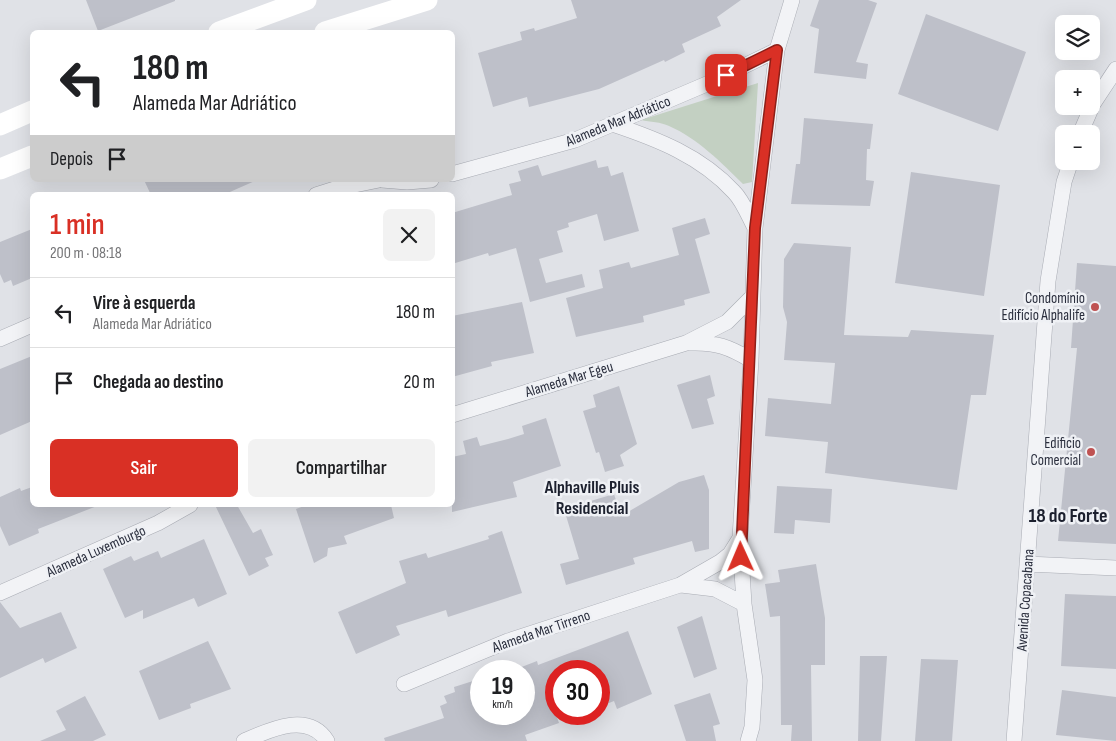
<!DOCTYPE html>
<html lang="pt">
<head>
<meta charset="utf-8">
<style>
	body { margin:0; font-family:"Sofia Sans Condensed",sans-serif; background:#f2f2f2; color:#202124; height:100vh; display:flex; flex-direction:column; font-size:19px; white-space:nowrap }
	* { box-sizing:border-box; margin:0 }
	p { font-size:16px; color:#757577 }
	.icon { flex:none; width:28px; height:28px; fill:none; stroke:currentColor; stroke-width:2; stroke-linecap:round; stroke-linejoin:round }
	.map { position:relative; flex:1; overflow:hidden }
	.drawer { position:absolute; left:30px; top:192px; width:425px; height:315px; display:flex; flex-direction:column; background:#fff; border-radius:8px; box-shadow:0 5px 20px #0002 }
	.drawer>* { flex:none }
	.hud { position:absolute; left:30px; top:30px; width:425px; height:152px; border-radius:8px; box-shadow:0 5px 20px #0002; background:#fff; color:#202124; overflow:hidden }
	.fabs { position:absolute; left:1055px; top:15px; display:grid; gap:10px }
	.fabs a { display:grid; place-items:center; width:45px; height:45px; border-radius:8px; background:#fff; box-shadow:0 5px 20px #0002; font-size:25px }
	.speed { position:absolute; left:470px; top:660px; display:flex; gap:10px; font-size:25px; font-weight:700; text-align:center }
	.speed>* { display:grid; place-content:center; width:65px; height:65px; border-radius:50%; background:#fff; box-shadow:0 5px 20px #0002; line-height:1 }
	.speed small { font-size:12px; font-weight:400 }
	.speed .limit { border:8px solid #d22; background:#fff; color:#111 }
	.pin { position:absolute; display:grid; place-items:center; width:42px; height:42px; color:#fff; margin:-21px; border-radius:10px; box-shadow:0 2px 8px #0006 }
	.me { position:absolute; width:55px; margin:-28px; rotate:359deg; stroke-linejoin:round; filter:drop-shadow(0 0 4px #0008) }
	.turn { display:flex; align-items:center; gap:18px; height:105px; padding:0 20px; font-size:22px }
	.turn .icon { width:65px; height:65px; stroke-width:2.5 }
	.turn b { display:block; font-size:35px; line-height:42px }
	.then { display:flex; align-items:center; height:48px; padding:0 20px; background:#0003; gap:10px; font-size:19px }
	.round { display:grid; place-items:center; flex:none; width:52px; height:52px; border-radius:8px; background:#f2f2f2 }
	.head { display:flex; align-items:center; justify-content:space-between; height:85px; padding:0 20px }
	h1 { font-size:30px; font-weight:600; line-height:38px; color:#d93025 }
	.button { display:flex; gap:10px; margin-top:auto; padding:10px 20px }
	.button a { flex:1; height:58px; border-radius:8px; background:#d93025; color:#fff; font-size:20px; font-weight:600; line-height:58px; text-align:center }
	.button a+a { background:#f2f2f2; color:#202124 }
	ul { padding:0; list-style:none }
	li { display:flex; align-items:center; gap:15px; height:70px; padding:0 20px; border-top:1px solid #e0e0e0 }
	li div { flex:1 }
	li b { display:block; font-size:19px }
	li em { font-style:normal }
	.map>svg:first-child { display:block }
	.green { fill:#c3d0c2 }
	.building { fill:#bec0c9 }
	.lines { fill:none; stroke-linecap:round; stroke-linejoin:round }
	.minor-casing { stroke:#a9acb4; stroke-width:16 }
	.minor { stroke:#f2f3f6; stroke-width:15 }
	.secondary { stroke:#fff; stroke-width:21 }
	.route-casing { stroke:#8d1f18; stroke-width:12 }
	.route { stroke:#d93025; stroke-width:9 }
	.poi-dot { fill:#bf5252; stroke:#eff1f5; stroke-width:2 }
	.labels { text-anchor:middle; stroke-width:5; stroke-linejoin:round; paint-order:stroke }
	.street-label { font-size:15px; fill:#2a2e3d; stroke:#eff1f5 }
	.poi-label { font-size:15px; fill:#2a2e3d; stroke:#eff1f5; text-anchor:end }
	.quarter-label { font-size:18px; font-weight:bold; fill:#1c202e; stroke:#eff1f5 }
	.district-label { font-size:20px; font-weight:bold; fill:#1c202e; stroke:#eff1f5 }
</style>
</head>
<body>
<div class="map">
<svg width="1116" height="741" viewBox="0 0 1116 741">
	<rect width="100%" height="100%" fill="#e0e2e7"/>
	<path class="green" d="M758 83 752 182 743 184C722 163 697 138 669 126 661 122 650 122 641 120Z"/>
	<path class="building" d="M86 0H175V1L98 31Z
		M571 0H741L717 17 721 26 682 44 685 52 665 62 664 60 599 89 529 107 527 97 493 107 478 53 522 40 520 32 534 28 535 31 577 18Z
		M819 0H868L877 3 856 62 868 64 866 79 814 73 819 29 810 26Z
		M926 14 1026 52 998 131 898 94Z
		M804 118 873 124 870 149H867L866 180 874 181 870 206 791 204 796 164H800Z
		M596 160 598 168 608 166 611 176 623 172 639 231 604 241 597 214 568 223 569 227 557 231 563 252 539 259 546 283 582 274 585 287 530 302 516 248 489 256 488 253 452 264V213L512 195 509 184 521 181 518 171 538 165 542 176Z
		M911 172 1000 185 984 296 895 283Z
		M144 180H257L223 195H151Z
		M705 218 710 234 695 239 710 293 684 300 685 305 643 316 644 322 576 337 566 298 603 288 599 270 629 262 631 268 679 255 672 228Z
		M32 229V278L13 286 11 280 4 283 0 274V242Z
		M794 243 851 247 844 335 908 337 911 330 994 335 986 395H971L957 490 825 473 828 442 765 436 768 398 831 404 835 363 784 360 787 322 783 307 784 259Z
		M1077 263 1116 266V544L1058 541 1077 348H1071Z
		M522 302 534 353 491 362 492 366 452 377V316Z
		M32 356V421L0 435V369Z
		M710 375 715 396 707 399 714 424 692 429 677 385Z
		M619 386 637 444 620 455 624 466 605 472 599 452 596 453 583 411 596 407 593 395Z
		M546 418 561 466 513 482 517 497 452 512V457L466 454 463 441 477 437 480 446 508 439 524 434 522 426Z
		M704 475 709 490V549L695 552 692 541 633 558 635 564 566 585 560 564 579 559 564 509 614 494 621 516 679 482Z
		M777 486 832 489 830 523 795 520 794 534 774 533Z
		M32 487V505L97 506 38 529 39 533 9 546 0 526V497L20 488 21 491Z
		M215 505H237L253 533 261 529 273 555 265 558 269 566 249 576Z
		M307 505H391L394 518 344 536 347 544 328 548 327 556 314 563 296 509Z
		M502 531 522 593 448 617 446 610 396 626 400 635 356 654 338 612 406 583 399 561 426 553 428 558 489 539 488 536Z
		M204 539 227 594 198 607 194 598 143 619V610L125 618 103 569 131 556 134 561 158 551 161 558Z
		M816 564 825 618V665H811L812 741H791L792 725H781L780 616 770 617 765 584 780 582 778 570Z
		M1065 594 1116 596V669L1061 666Z
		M0 602 20 628 61 612 77 648 45 663 43 658 0 678Z
		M702 616 717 669 694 678 677 627Z
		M628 631 652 694 617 709 614 701 599 707V671H556V695L550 698 559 723 525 735 527 741H385L384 738 444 718 440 706 447 703 444 696 455 692 454 687 473 681 475 686 481 684V714H524V671H521L519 668 537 661 538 665Z
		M208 641 231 689 190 704 191 708 159 720 139 671Z
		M860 656H887L881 741H858Z
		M921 659 958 660 952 741H915Z
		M1062 690 1116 697V741L1056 735Z
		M710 693 720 724 713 726 716 741H686L674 705Z
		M85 696 106 735 93 741H40L66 730 56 711Z"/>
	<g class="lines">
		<defs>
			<path id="minor" d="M612 124C657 139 701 156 734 192 743 201 749 217 755 228
				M1080 134 1093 104 1116 69
				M452 174 575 140 709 83 777 50
				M382 180 407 182 431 180
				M316 195 335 189 379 180
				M0 339 32 325
				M690 343C716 342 729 347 751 360
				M452 415 686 343 727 322 751 298
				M1027 564 1116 568
				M681 585 715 589 744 604
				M0 593 158 523 190 505
				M404 684 508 641 680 585 720 562 730 554 740 538
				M244 741C269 730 308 711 327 741
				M748 741 752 727 755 680 744 604 740 538 751 360 755 228 777 50 792 0
				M1014 741 1048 281 1064 182 1071 161"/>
		</defs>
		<use href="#minor" class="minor-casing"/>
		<use href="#minor" class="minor"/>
		<path class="secondary" d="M219 32 306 0
			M325 32 427 0
			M0 125 32 111
			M0 169 32 156"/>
	</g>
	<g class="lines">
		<defs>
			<path id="route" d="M726 75 777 50 755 228 741 557"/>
		</defs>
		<use href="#route" class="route-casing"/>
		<use href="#route" class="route"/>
	</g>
	<g class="poi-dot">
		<circle cx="1095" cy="307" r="5"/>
		<circle cx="1091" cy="452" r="5"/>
	</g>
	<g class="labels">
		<g class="street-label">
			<text transform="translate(618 121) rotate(-22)" y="5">Alameda Mar Adriático</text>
			<text transform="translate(569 379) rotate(-17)" y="5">Alameda Mar Egeu</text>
			<text transform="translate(96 551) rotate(-24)" y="5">Alameda Luxemburgo</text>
			<text transform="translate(1025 600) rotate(-86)" y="5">Avenida Copacabana</text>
			<text transform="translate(541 631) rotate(-19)" y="5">Alameda Mar Tirreno</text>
		</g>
		<g class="poi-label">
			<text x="1085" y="303">Condomínio<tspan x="1085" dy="17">Edifício Alphalife</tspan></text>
			<text x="1081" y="448">Edificio<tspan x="1081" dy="17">Comercial</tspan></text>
		</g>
		<g class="quarter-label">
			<text x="592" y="493">Alphaville Pluis<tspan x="592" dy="21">Residencial</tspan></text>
		</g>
		<g class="district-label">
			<text x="1068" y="522">18 do Forte</text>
		</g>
	</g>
</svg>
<div class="fabs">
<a><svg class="icon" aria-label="layers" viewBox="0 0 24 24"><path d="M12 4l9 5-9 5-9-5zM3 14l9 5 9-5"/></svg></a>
<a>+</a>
<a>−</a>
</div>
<div class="speed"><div>19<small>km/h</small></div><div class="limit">30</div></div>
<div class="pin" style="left:726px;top:75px;background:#d93025"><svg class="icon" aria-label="arrive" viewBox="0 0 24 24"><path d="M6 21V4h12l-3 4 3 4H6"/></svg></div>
<svg class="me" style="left:741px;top:557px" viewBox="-20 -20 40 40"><path d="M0-17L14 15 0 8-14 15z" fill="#d93025" stroke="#fff" stroke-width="4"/></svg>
<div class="hud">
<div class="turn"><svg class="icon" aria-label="left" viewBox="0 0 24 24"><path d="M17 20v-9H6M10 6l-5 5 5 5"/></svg><div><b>180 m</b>Alameda Mar Adriático</div></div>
<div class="then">Depois<svg class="icon" aria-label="arrive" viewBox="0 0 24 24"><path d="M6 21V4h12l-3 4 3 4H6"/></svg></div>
</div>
<section class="drawer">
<div class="head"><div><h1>1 min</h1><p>200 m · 08:18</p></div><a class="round"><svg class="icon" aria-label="close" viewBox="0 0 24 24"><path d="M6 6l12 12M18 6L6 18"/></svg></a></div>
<ul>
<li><svg class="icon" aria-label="left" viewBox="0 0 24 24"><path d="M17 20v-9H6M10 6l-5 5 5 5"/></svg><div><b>Vire à esquerda</b><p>Alameda Mar Adriático</p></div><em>180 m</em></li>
<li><svg class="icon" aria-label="arrive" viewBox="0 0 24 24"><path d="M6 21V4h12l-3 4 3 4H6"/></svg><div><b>Chegada ao destino</b></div><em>20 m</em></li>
</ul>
<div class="button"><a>Sair</a><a>Compartilhar</a></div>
</section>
</div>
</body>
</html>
